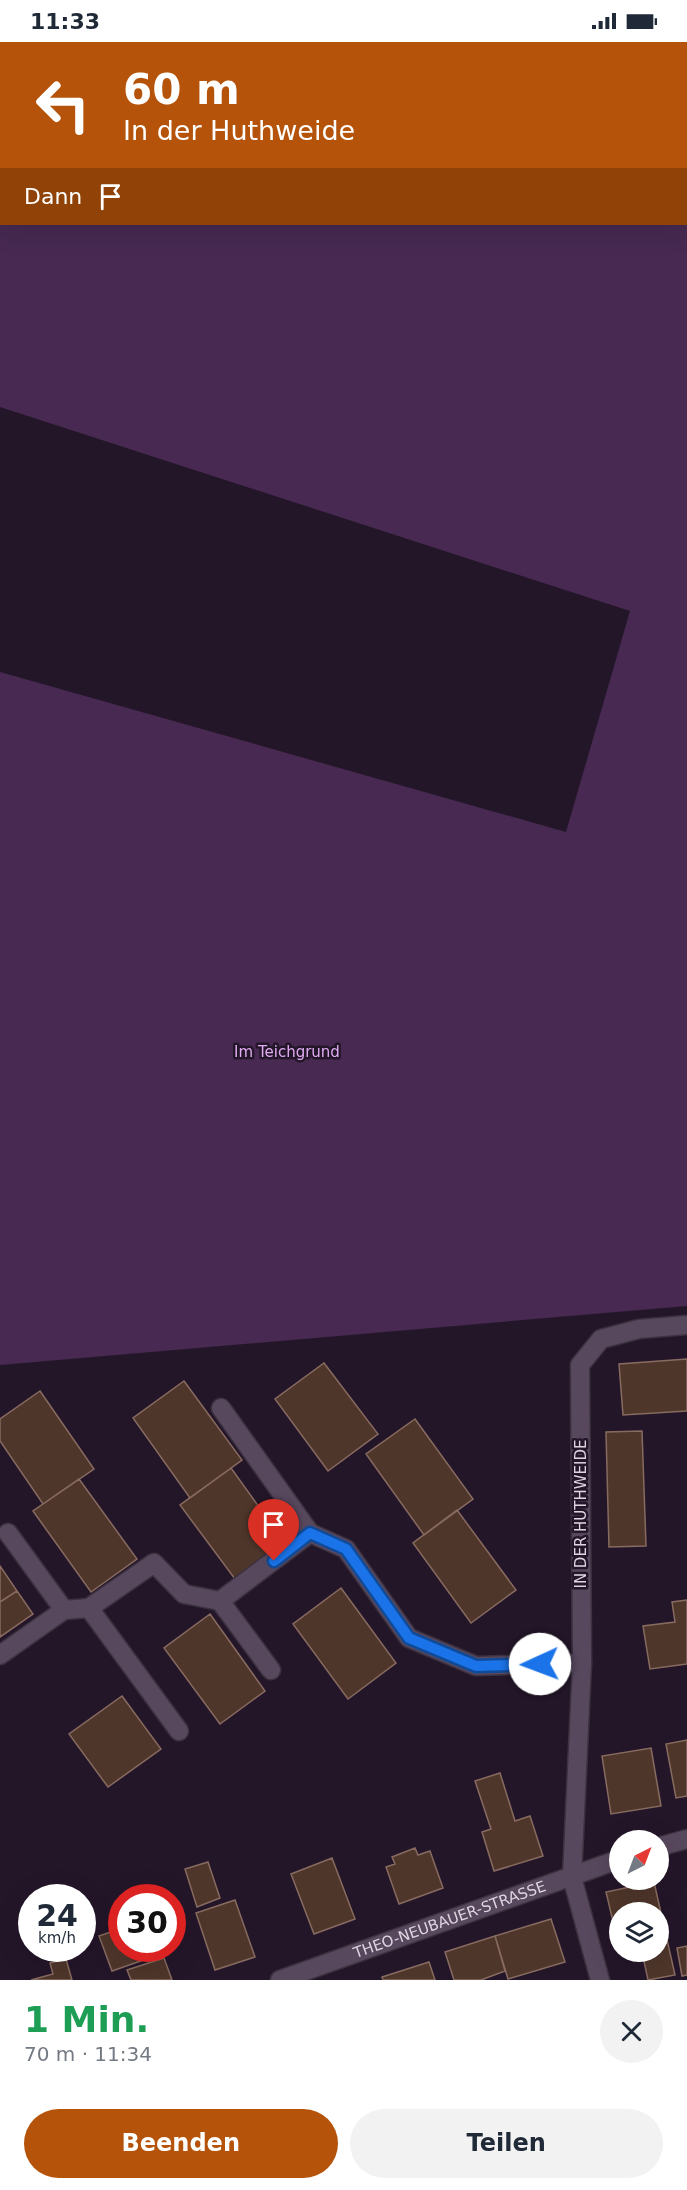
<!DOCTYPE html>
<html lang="de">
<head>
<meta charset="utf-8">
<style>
	body { margin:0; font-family:"DejaVu Sans",sans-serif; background:#f2f2f3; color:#1f2937; height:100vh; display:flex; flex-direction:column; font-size:22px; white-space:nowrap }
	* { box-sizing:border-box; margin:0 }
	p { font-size:20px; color:#747a83 }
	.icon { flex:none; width:33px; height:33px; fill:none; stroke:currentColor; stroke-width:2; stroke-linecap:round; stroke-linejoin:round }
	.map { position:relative; height:1938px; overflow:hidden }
	.details { display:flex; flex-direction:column; background:#fff; flex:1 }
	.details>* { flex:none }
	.banner { position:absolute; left:0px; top:0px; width:687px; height:183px; box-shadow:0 6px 24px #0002; background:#b45309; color:#fff; overflow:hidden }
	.needle { width:39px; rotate:42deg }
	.controls { position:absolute; left:609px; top:1788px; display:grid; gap:12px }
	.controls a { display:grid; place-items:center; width:60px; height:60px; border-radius:50%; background:#fff; box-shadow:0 6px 24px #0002; font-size:30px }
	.speed { position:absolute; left:18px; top:1842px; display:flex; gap:12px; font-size:30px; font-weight:700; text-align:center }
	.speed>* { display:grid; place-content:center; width:78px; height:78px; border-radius:50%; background:#fff; box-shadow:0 6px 24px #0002; line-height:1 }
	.speed small { font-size:15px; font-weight:400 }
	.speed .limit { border:9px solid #d22; background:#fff; color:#111 }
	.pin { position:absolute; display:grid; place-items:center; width:51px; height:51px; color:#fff; margin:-62px -26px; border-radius:50% 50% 50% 0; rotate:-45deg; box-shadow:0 0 6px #0007 }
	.pin .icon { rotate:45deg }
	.me { position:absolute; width:66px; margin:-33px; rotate:268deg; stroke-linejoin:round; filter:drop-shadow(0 0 4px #0008) }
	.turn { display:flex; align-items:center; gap:21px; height:126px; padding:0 24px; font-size:27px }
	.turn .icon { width:78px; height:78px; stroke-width:2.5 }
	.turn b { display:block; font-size:42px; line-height:51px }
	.then { display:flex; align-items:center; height:57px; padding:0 24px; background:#0003; gap:12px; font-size:22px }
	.round { display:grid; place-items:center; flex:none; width:63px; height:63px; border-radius:32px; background:#f2f2f3 }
	.head { display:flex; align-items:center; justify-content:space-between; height:102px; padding:0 24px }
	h1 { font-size:36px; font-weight:600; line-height:45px; color:#1e9e55 }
	.button { display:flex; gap:12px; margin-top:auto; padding:12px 24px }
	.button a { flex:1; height:69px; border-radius:36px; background:#b45309; color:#fff; font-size:24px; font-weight:600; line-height:69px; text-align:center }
	.button a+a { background:#f2f2f3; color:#1f2937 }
	.status { display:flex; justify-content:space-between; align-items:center; height:42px; padding:0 30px; background:#fff; direction:ltr }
	.status svg { height:16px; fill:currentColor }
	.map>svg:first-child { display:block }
	.green { fill:#472951; fill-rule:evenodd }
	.building { fill:#4f362b; stroke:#886b60; stroke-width:1.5 }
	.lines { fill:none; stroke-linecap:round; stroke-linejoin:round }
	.street-casing { stroke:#3b313f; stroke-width:21 }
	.street { stroke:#58485e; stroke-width:18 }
	.route-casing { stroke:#114b97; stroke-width:15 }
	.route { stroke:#1a73e8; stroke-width:10 }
	.labels { text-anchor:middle; stroke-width:5; stroke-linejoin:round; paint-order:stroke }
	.park-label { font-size:15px; fill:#e1abf3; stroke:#241629 }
	.street-label { font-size:15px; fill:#ded5e1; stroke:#241629 }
</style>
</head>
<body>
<div class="status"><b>11:33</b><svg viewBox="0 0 49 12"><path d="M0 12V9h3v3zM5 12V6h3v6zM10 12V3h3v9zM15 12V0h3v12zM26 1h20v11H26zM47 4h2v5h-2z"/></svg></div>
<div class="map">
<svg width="687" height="1938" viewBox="0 0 687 1938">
	<rect width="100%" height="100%" fill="#241629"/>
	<path class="green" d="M0 0H687V1264L0 1323V630L566 790 630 569 0 365ZM2 2H686V182H2Z"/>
	<path class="building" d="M687 1317V1369L623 1373 619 1322Z
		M324 1321 378 1392 328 1429 275 1357Z
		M184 1339 242 1418 190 1456 133 1376Z
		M40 1349 94 1427 43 1462 0 1399V1377Z
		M415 1377 473 1457 424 1493 366 1412Z
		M642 1389 646 1504 609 1505 606 1390Z
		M231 1426 285 1501 235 1537 180 1463Z
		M79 1437 137 1517 91 1550 33 1469Z
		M457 1468 516 1548 471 1581 413 1501Z
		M0 1524 17 1549 0 1560Z
		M341 1546 396 1621 348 1657 293 1582Z
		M17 1549 33 1572 0 1595V1560Z
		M687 1558V1622L650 1627 643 1584 675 1580 672 1560Z
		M210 1572 265 1649 220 1682 164 1606Z
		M122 1654 161 1707 108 1745 69 1692Z
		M687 1698V1754L676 1756 666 1702Z
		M651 1706 661 1764 611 1772 602 1714Z
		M500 1731 515 1779 530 1774 543 1814 494 1829 482 1790 491 1787 475 1739Z
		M415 1806 418 1813 430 1809 443 1846 399 1862 386 1825 395 1822 392 1815Z
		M332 1816 355 1877 314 1892 291 1832Z
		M208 1820 220 1856 197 1865 185 1827Z
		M654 1840 675 1933 648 1938 642 1910H658V1870H620V1909L606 1850Z
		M235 1858 255 1915 215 1928 196 1871Z
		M551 1877 565 1920 508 1937 495 1894Z
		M122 1886V1906H149L152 1915 112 1929 99 1894Z
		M495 1894 505 1929 481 1938H454L445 1910Z
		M687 1904V1933L682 1934 677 1906Z
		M164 1916 172 1938H131L127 1928Z
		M66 1917 72 1938H31L53 1932 50 1921Z
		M429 1920 435 1938H383L382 1935Z"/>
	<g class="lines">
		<defs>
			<g id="street">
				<path d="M221 1366 310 1491"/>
				<path d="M220 1559 271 1628"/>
				<path d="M89 1566 154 1521 184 1552 220 1559 310 1491 346 1507 409 1596 476 1624 582 1621"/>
				<path d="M64 1568 89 1566 179 1689"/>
				<path d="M0 1613 64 1568 8 1491"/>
				<path d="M658 1805 687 1797"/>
				<path id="s1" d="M280 1938 620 1817"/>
				<path d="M600 1938 572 1835 582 1621 580 1323 601 1297 639 1287 687 1283"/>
			</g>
		</defs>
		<use href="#street" class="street-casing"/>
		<use href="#street" class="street"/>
	</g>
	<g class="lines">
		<defs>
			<path id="route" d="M274 1519 310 1491 346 1507 409 1596 476 1624 540 1622"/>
		</defs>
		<use href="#route" class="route-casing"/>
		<use href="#route" class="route"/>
	</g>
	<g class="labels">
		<g class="park-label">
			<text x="287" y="1015">Im Teichgrund</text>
		</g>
		<g class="street-label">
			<text transform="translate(581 1472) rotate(-90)" y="5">IN DER HUTHWEIDE</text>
			<text dy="5" stroke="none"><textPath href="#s1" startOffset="180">THEO-NEUBAUER-STRASSE</textPath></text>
		</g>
	</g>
</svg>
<div class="controls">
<a><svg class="needle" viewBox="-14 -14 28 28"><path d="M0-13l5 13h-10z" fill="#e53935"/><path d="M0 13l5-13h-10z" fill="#747a83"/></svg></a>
<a><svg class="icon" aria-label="layers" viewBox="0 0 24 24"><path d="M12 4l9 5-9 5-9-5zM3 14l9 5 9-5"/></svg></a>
</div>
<div class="speed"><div>24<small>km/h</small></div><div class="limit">30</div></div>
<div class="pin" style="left:274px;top:1519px;background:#d93025"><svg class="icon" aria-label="arrive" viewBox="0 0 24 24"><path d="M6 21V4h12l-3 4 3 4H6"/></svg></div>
<svg class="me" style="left:540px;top:1622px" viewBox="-20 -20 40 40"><circle r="19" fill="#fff"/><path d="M0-13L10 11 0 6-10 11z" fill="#1a73e8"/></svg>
<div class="banner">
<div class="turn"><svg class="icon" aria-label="left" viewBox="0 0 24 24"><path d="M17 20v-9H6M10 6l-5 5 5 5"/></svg><div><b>60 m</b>In der Huthweide</div></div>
<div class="then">Dann<svg class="icon" aria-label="arrive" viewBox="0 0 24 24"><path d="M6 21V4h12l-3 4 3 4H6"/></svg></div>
</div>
</div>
<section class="details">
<div class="head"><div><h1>1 Min.</h1><p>70 m · 11:34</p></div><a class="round"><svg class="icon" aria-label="close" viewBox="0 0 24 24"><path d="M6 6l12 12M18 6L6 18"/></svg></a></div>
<div class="button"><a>Beenden</a><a>Teilen</a></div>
</section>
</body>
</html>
